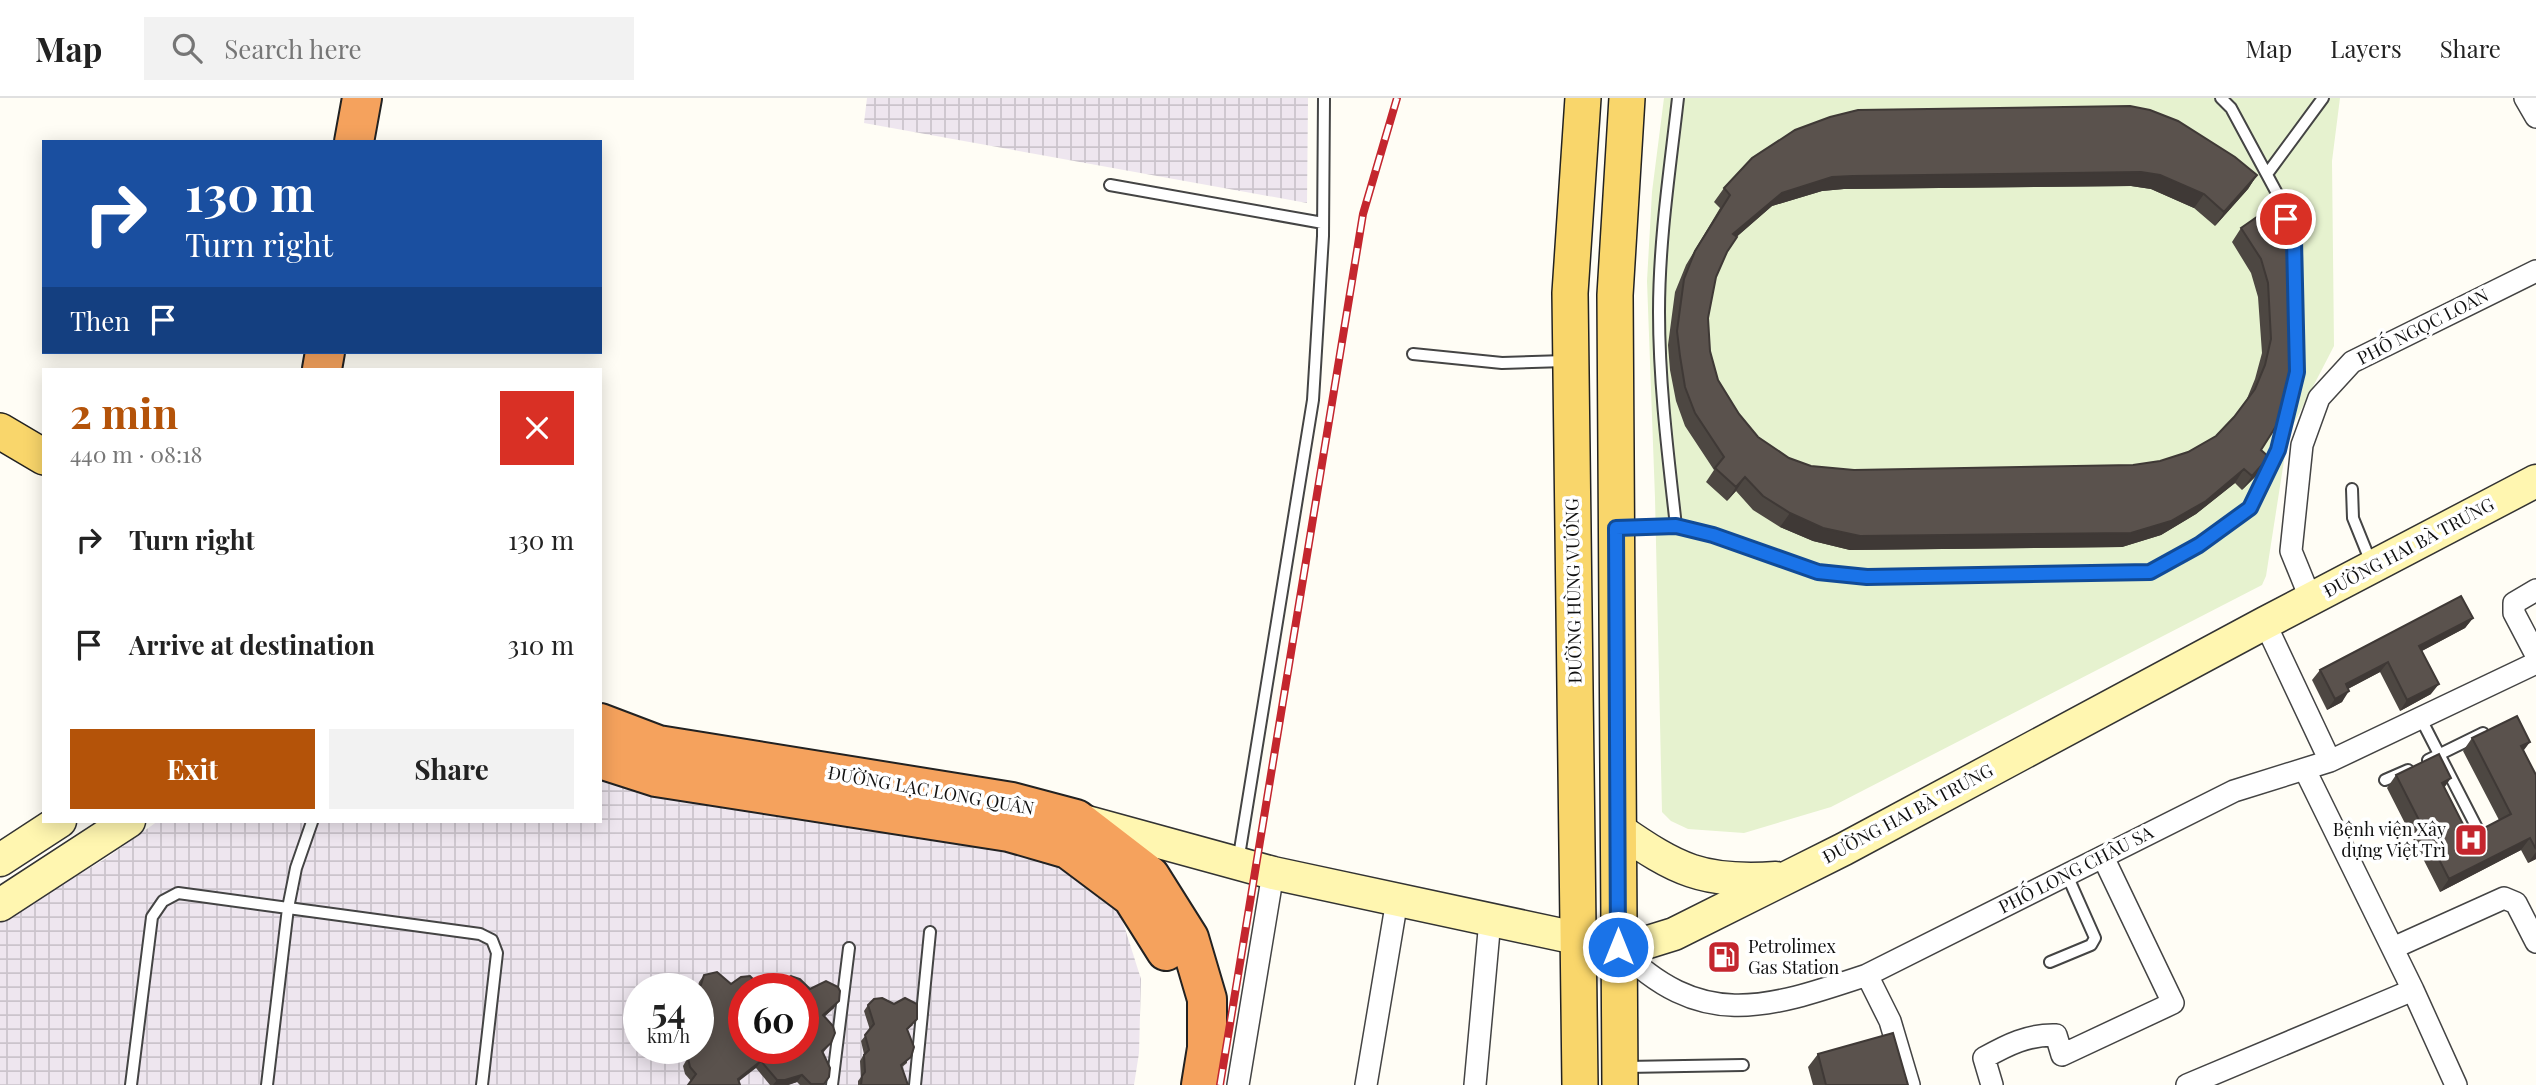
<!DOCTYPE html>
<html lang="en">
<head>
<meta charset="utf-8">
<style>
	body { margin:0; font-family:"Playfair Display",serif; background:#f2f2f2; color:#222; height:100vh; display:flex; flex-direction:column; font-size:26px; white-space:nowrap }
	* { box-sizing:border-box; margin:0 }
	p { font-size:23px; color:#767676 }
	.icon { flex:none; width:38px; height:38px; fill:none; stroke:currentColor; stroke-width:2; stroke-linecap:round; stroke-linejoin:round }
	.map { position:relative; flex:1; overflow:hidden }
	.side { position:absolute; left:42px; top:270px; width:560px; height:455px; display:flex; flex-direction:column; background:#fff; border-radius:0px; box-shadow:0 4px 18px #0003 }
	.side>* { flex:none }
	.guide { position:absolute; left:42px; top:42px; width:560px; height:214px; border-radius:0px; box-shadow:0 4px 18px #0003; background:#1a4fa0; color:#fff; overflow:hidden }
	.speed { position:absolute; left:623px; top:875px; display:flex; gap:14px; font-size:35px; font-weight:700; text-align:center }
	.speed>* { display:grid; place-content:center; width:91px; height:91px; border-radius:50%; background:#fff; box-shadow:0 4px 18px #0003; line-height:1 }
	.speed small { font-size:18px; font-weight:400 }
	.speed .limit { border:10px solid #d22; background:#fff; color:#111 }
	.pin { position:absolute; display:grid; place-items:center; width:60px; height:60px; color:#fff; margin:-30px; border:4px solid #fff; border-radius:50%; box-shadow:0 2px 7px #0007 }
	.me { position:absolute; width:77px; margin:-38px; rotate:0deg; stroke-linejoin:round; filter:drop-shadow(0 0 5px #0008) }
	.turn { display:flex; align-items:center; gap:24px; height:147px; padding:0 28px; font-size:32px }
	.turn .icon { width:91px; height:91px; stroke-width:2.5 }
	.turn b { display:block; font-size:49px; line-height:60px }
	.then { display:flex; align-items:center; height:66px; padding:0 28px; background:#0003; gap:14px; font-size:26px }
	.round { display:grid; place-items:center; flex:none; width:74px; height:74px; border-radius:0px; background:#f2f2f2 }
	.overview { display:flex; align-items:center; justify-content:space-between; height:119px; padding:0 28px }
	h1 { font-size:42px; font-weight:700; line-height:52px; color:#b45309 }
	.cta { display:flex; gap:14px; margin-top:auto; padding:14px 28px }
	.cta a { flex:1; height:80px; border-radius:0px; background:#b45309; color:#fff; font-size:28px; font-weight:700; line-height:80px; text-align:center }
	.cta a+a { background:#f2f2f2; color:#222 }
	ul { padding:0; list-style:none }
	li { display:flex; align-items:center; gap:21px; height:105px; padding:0 28px }
	li div { flex:1 }
	li b { display:block; font-size:26px }
	li em { font-style:normal }
	header { display:flex; align-items:center; gap:42px; box-sizing:border-box; height:98px; padding:0 35px; background:#fff; border-bottom:2px solid #e0e0e0 }
	header strong { font-size:33px }
	nav { display:flex; gap:38px; margin-inline-start:auto; font-size:24px }
	.search { width:490px; height:63px; background:#f2f2f2; display:flex; align-items:center; gap:18px; box-sizing:border-box; padding:0 24px; border-radius:0px; color:#767676; font-size:26px }
	.map>svg:first-child { display:block }
	.industrial { fill:url(#industrial-grid); fill-rule:evenodd }
	.pitch { fill:#e6f2cf }
	.lines { fill:none; stroke-linecap:round; stroke-linejoin:round }
	.lane-casing { stroke:#444; stroke-width:14 }
	.street-casing { stroke:#444; stroke-width:24 }
	.secondary-casing { stroke:#333; stroke-width:35 }
	.primary-casing { stroke:#222; stroke-width:38 }
	.highway-casing { stroke:#222; stroke-width:42 }
	.lane { stroke:#fff; stroke-width:10 }
	.street { stroke:#fff; stroke-width:21 }
	.secondary { stroke:#fff6b0; stroke-width:32 }
	.primary { stroke:#f9d66b; stroke-width:35 }
	.highway { stroke:#f5a25d; stroke-width:38 }
	.rail-casing { stroke:#c4262e; stroke-width:8 }
	.rail { stroke:#fff; stroke-width:5; stroke-dasharray:16; stroke-linecap:butt }
	.wall { fill:#4d4742 }
	.shaded-wall { fill:#3f3936 }
	.building { fill:#5a524d; stroke:#3f3936; stroke-width:2 }
	.route-casing { stroke:#114b97; stroke-width:18 }
	.route { stroke:#1a73e8; stroke-width:12 }
	.labels { text-anchor:middle; stroke-width:7; stroke-linejoin:round; paint-order:stroke }
	.street-label { font-size:18px; fill:#111; stroke:#fff }
	.poi-label { font-size:18px; fill:#111; stroke:#fff; text-anchor:end }
</style>
</head>
<body>
<header>
<strong>Map</strong>
<div class="search"><svg class="icon" aria-label="search" viewBox="0 0 24 24"><circle cx="10" cy="10" r="6"/><path d="M15 15l6 6"/></svg>Search here</div>
<nav><a>Map</a><a>Layers</a><a>Share</a></nav>
</header>
<div class="map">
<svg width="2536" height="987" viewBox="0 0 2536 987">
	<defs>
		<pattern id="industrial-grid" width="8" height="8" patternUnits="userSpaceOnUse" patternTransform="scale(1.75)"><rect width="8" height="8" fill="#eee6ef"/><path d="M0 4h8M4 0v8" fill="none" stroke="#cbc4cc"/></pattern>
	</defs>
	<rect width="100%" height="100%" fill="#fffdf5"/>
	<path class="industrial" d="M867 0H1308L1307 105 864 25Z
		M600 680 928 733 1069 768 1120 815 1141 881 1139 955 1134 987H0V823L105 761 158 723H600ZM639 891H698V950H639ZM744 891H803V950H744Z"/>
	<path class="pitch" d="M1664 0H2340L2332 63 2334 248 2288 337 2266 478 2262 487 1831 709 1744 735 1688 731 1671 723 1662 714 1655 400 1647 183 1652 94Z"/>
	<g class="lines">
		<defs>
			<path id="lane" d="M2221 0 2231 10 2279 99 2294 142V174
				M2267 76 2323 0
				M1110 87 1323 125
				M1413 256 1502 265 1565 263
				M2352 391 2353 420 2372 467
				M1676 428C1668 357 1659 285 1659 214 1659 142 1670 71 1678 0
				M1622 430 1676 428 1713 437 1818 474 1867 479 2150 474 2198 447 2250 410 2278 352 2297 274 2296 253
				M2421 621 2477 730
				M2428 662 2483 635
				M2385 682 2408 672
				M312 724 296 770 288 810 480 836 492 842 497 855 482 987
				M1238 764 1313 302 1323 138 1324 0
				M2050 864 2091 847 2095 840 2067 777
				M1626 969 1743 967
				M131 987 152 819 163 803 178 795 288 810 267 987
				M832 987 849 850
				M915 987 930 834"/>
			<path id="street" d="M2525 0 2536 19
				M2536 492 2514 505V515L2536 557
				M2311 502 2291 453 2302 347 2319 300 2352 264 2536 173
				M2265 525 2330 663
				M2305 672 2413 892 2456 987
				M1618 849C1701 933 1765 911 1867 877L2234 693 2330 663 2536 565
				M2393 850 2504 800 2516 805 2536 844
				M1867 877 1890 923 1909 987
				M1238 987 1273 775
				M1366 987 1397 802
				M1475 987 1490 822
				M1992 987 1984 960C2007 947 2029 936 2056 937L2062 957 2173 905 2103 759
				M2187 987 2413 892"/>
			<path id="secondary" d="M1083 723 1273 775 1618 849 1645 845 1674 836 1844 751 2265 525 2536 383
				M1618 731C1677 772 1702 785 1776 780
				M0 762 60 723
				M0 807 129 723"/>
			<path id="primary" d="M0 333 44 359
				M1580 987 1570 195 1583 0
				M1620 987 1615 197 1627 0"/>
			<path id="highway" d="M354 44 362 0
				M322 271 325 254
				M600 625 658 647 1012 704 1076 721 1150 778 1189 840 1207 901V950L1201 987
				M600 661 656 679 1009 734 1068 751 1132 799 1166 853"/>
		</defs>
		<use href="#lane" class="lane-casing"/>
		<use href="#street" class="street-casing"/>
		<use href="#secondary" class="secondary-casing"/>
		<use href="#primary" class="primary-casing"/>
		<use href="#highway" class="highway-casing"/>
		<use href="#lane" class="lane"/>
		<use href="#street" class="street"/>
		<use href="#secondary" class="secondary"/>
		<use href="#primary" class="primary"/>
		<use href="#highway" class="highway"/>
		<defs>
			<path id="rail" d="M1220 987 1363 116 1397 0"/>
		</defs>
		<use href="#rail" class="rail-casing"/>
		<use href="#rail" class="rail"/>
	</g>
	<path class="wall" d="M2257 77 2248 91 2215 128 2194 110 2151 91 2131 88 1844 91 1822 93 1772 108 1736 139 1727 154 1716 179 1708 220 1710 253 1718 282 1739 316 1758 339 1789 360 1811 368 1854 372 2133 367 2160 363 2188 354 2216 338 2234 319 2246 303 2255 281 2262 255 2258 199 2251 175 2232 144 2241 130 2291 147 2258 376 2242 392 2235 385 2196 416 2161 437 2122 449 1850 452 1813 443 1780 429 1753 412 1736 393 1727 403 1706 384 1714 372 1685 328 1676 303 1670 272 1668 247 1675 194 1686 167 1720 110 1714 104 1724 90Z
		M2473 520 2465 530 2422 553 2431 596 2400 613 2380 574 2348 591 2342 604 2327 612 2312 582 2320 572Z
		M2472 640 2524 653 2536 677V761L2528 765 2521 752 2440 794 2387 690 2396 677 2444 690 2469 738 2499 722 2463 653Z
		M704 877 744 950 810 891 834 910 824 919 831 945 823 955 829 979 824 987H800L797 984 788 987H770L756 970 691 983 685 976 683 968 692 952 698 950V914L704 910 698 902V891H697L699 884Z
		M868 907 913 927 907 932V965L902 969 908 987H858V983L861 979 860 963 864 956 861 943 870 932 864 913Z
		M1818 956 1908 987H1813L1808 969Z"/>
	<path class="shaded-wall" d="M2141 74 2160 77 2204 96 2194 110 2151 91 2131 88 1844 91 1822 93 1772 108 1724 150 1733 136 1782 95 1832 79 1853 78Z
		M2257 77 2248 91 2215 128 2224 114Z
		M2267 362 2258 376 2242 392 2252 378Z
		M2244 371 2235 385 2196 416 2161 437 2122 449 1850 452 1813 443 1780 429 1790 415Z
		M1745 379 1736 393 1727 403 1736 389Z
		M2473 520 2465 530 2412 558 2419 548Z
		M2388 564 2380 574 2338 596 2346 586Z
		M2439 586 2431 596 2400 613 2407 602Z
		M2349 593 2342 604 2327 612 2335 601Z
		M2530 644 2521 656V648Z
		M2451 680 2442 693V685Z
		M2530 740 2521 752 2440 794 2449 781Z
		M2536 754V761L2528 765Z
		M839 903 834 910 818 924 823 917Z
		M761 963 756 970 734 987 738 981Z
		M802 977 797 984 788 987H773L777 982Z"/>
	<path class="building" d="M2130 8 2150 12 2178 23 2235 59 2257 77 2224 114 2204 96 2160 77 2141 74 1853 78 1832 79 1782 95 1733 136 1737 139 1727 154 1716 179 1708 220 1710 253 1718 282 1739 316 1758 339 1789 360 1811 368 1854 372 2133 367 2160 363 2188 354 2216 338 2234 319 2255 291 2265 267 2271 241 2268 185 2261 161 2241 130 2274 107 2291 147 2297 171 2299 259 2285 314 2261 352 2269 359 2252 378 2244 371 2206 403 2171 423 2131 435 1860 438 1823 430 1790 415 1763 398 1745 379 1736 389 1715 370 1724 359 1695 315 1685 289 1680 258 1677 233 1684 181 1695 153 1730 97 1724 90 1752 60 1795 32 1830 19 1858 12Z
		M2461 498 2473 520 2419 548 2439 586 2407 602 2388 564 2346 586 2349 593 2335 601 2320 572Z
		M2517 618 2530 644 2521 648 2536 677V751L2530 740 2449 781 2396 677 2439 656 2451 680 2442 685 2469 738 2511 716 2472 640Z
		M717 874 731 886 741 879 750 878 763 891H744V950H803V891H776L783 882 791 878 800 881 810 891 826 883 838 889 840 893 839 903 823 917 833 928 835 935 831 945 822 953 830 970 829 979 824 986H811L802 977 785 982H777L761 963 738 981 740 987H688L696 976 690 969 688 960 692 952 695 950H698V948L704 943 698 935V914L710 906 700 890 704 877Z
		M882 900 894 906 905 900 917 906V921L907 931 914 949 911 959 901 967 908 987H861L862 978 865 974 864 957 869 952 865 937 874 926 868 907 874 901Z
		M1893 935 1908 987H1826L1818 956Z"/>
	<g class="lines">
		<defs>
			<path id="route" d="M1618 849 1616 430 1676 428 1713 437 1818 474 1867 479 2150 474 2199 447 2250 410 2278 352 2297 274 2294 142 2286 121"/>
		</defs>
		<use href="#route" class="route-casing"/>
		<use href="#route" class="route"/>
	</g>
	<defs>
		<symbol id="hospital-square" viewBox="-11 -11 22 22"><rect x="-9" y="-9" width="18" height="18" rx="4" fill="#c4262e" stroke="#fff"/><path d="M-5-5h3v3.5h4V-5h3V5h-3V1.5h-4V5h-3Z" fill="#fff"/></symbol>
		<symbol id="fuel-square" viewBox="-11 -11 22 22"><rect x="-9" y="-9" width="18" height="18" rx="4" fill="#c4262e" stroke="#fff"/><path d="M-5.5-6h7V0h2V4h1.3V-2.5L3-4.5l.8-.8L6-3V5H2.5V1h-1V6h-7ZM-4.2-4.7v3.2H.2V-4.7Z" fill="#fff"/></symbol>
	</defs>
	<g fill-rule="evenodd">
		<use href="#hospital-square" x="2452" y="723" width="38" height="38"/>
		<use href="#fuel-square" x="1705" y="840" width="38" height="38"/>
	</g>
	<g class="labels">
		<g class="street-label">
			<text transform="translate(2423 229) rotate(-27)" y="6">PHỐ NGỌC LOAN</text>
			<text transform="translate(2409 450) rotate(-28)" y="6">ĐƯỜNG HAI BÀ TRƯNG</text>
			<text transform="translate(1574 493) rotate(-91)" y="6">ĐƯỜNG HÙNG VƯƠNG</text>
			<text transform="translate(931 693) rotate(10)" y="6">ĐƯỜNG LẠC LONG QUÂN</text>
			<text transform="translate(1908 716) rotate(-28)" y="6">ĐƯỜNG HAI BÀ TRƯNG</text>
			<text transform="translate(2076 772) rotate(-27)" y="6">PHỐ LONG CHÂU SA</text>
		</g>
		<g class="poi-label">
			<text x="2446" y="738">Bệnh viện Xây<tspan x="2446" dy="21">dựng Việt Trì</tspan></text>
			<text x="1748" y="855" text-anchor="start">Petrolimex<tspan x="1748" dy="21">Gas Station</tspan></text>
		</g>
	</g>
</svg>
<div class="speed"><div>54<small>km/h</small></div><div class="limit">60</div></div>
<div class="pin" style="left:2286px;top:121px;background:#d93025"><svg class="icon" aria-label="arrive" viewBox="0 0 24 24"><path d="M6 21V4h12l-3 4 3 4H6"/></svg></div>
<svg class="me" style="left:1618px;top:849px" viewBox="-20 -20 40 40"><circle r="17" fill="#1a73e8" stroke="#fff" stroke-width="3"/><path d="M0-11L8 9 0 5-8 9z" fill="#fff"/></svg>
<div class="guide">
<div class="turn"><svg class="icon" aria-label="right" viewBox="0 0 24 24"><path d="M7 20v-9h11M14 6l5 5-5 5"/></svg><div><b>130 m</b>Turn right</div></div>
<div class="then">Then<svg class="icon" aria-label="arrive" viewBox="0 0 24 24"><path d="M6 21V4h12l-3 4 3 4H6"/></svg></div>
</div>
<section class="side">
<div class="overview"><div><h1>2 min</h1><p>440 m · 08:18</p></div><a class="round" style="background:#d93025;color:#fff"><svg class="icon" aria-label="close" viewBox="0 0 24 24"><path d="M6 6l12 12M18 6L6 18"/></svg></a></div>
<ul>
<li><svg class="icon" aria-label="right" viewBox="0 0 24 24"><path d="M7 20v-9h11M14 6l5 5-5 5"/></svg><div><b>Turn right</b></div><em>130 m</em></li>
<li><svg class="icon" aria-label="arrive" viewBox="0 0 24 24"><path d="M6 21V4h12l-3 4 3 4H6"/></svg><div><b>Arrive at destination</b></div><em>310 m</em></li>
</ul>
<div class="cta"><a>Exit</a><a>Share</a></div>
</section>
</div>
</body>
</html>
